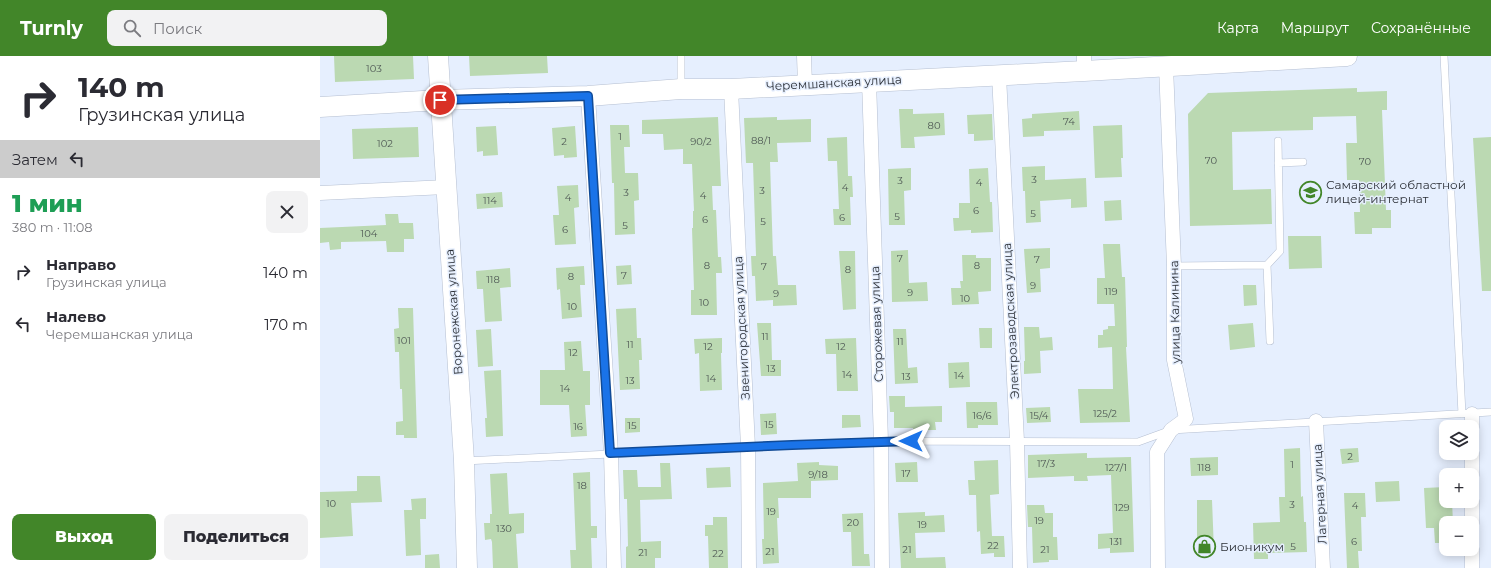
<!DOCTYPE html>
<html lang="ru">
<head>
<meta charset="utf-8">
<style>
	body { margin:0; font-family:Montserrat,sans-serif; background:#f2f2f3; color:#2b2b33; height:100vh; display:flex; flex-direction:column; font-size:15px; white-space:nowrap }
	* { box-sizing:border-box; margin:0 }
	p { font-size:13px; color:#7c7c81 }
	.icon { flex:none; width:22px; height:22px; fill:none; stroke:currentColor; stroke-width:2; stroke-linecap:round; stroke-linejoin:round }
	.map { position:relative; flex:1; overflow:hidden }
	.sheet { display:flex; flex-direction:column; background:#fff; width:320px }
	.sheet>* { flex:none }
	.top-card { background:#fff; color:#2b2b33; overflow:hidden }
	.fabs { position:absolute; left:1119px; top:364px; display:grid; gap:8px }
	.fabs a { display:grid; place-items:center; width:40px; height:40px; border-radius:8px; background:#fff; box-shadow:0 2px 10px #0003; font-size:20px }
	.pin { position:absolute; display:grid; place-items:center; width:34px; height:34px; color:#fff; margin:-17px; border:2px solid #fff; border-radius:50%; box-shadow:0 1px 4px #0007 }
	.me { position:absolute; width:44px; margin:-22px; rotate:270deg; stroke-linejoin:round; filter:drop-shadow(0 0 3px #0008) }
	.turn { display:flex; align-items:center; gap:14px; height:84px; padding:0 12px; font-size:18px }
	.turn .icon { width:52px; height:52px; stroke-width:2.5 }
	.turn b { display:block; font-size:28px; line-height:34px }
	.then { display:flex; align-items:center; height:38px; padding:0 12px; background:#0003; gap:8px; font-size:15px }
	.round { display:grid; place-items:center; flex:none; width:42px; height:42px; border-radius:8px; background:#f2f2f3 }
	.head { display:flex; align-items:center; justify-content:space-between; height:68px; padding:0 12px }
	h1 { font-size:24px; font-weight:800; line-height:30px; color:#1e9e55 }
	.primary-button { display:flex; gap:8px; margin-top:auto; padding:8px 12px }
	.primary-button a { flex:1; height:46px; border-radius:8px; background:#428629; color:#fff; font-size:16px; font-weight:800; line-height:46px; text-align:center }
	.primary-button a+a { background:#f2f2f3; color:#2b2b33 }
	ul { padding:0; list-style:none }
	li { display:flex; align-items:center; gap:12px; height:52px; padding:0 12px }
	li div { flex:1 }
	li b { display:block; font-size:15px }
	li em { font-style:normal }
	header { display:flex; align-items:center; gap:24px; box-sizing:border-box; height:56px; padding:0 20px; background:#428629; color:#fff }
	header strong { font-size:19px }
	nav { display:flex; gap:22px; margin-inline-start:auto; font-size:14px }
	.search { width:280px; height:36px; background:#f2f2f3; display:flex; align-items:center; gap:10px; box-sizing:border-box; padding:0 14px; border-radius:8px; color:#7c7c81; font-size:15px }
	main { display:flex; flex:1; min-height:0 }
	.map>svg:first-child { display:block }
	.building { fill:#bbd9b2 }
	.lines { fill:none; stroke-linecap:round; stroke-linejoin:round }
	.lane-casing { stroke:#b5bfd1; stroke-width:8 }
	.street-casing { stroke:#b5bfd1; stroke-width:15 }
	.secondary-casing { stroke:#b5bfd1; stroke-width:21 }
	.lane { stroke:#fff; stroke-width:7 }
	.street { stroke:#fff; stroke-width:14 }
	.secondary { stroke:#fff; stroke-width:20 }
	.route-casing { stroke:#114b97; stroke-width:10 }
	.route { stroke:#1a73e8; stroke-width:7 }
	.labels { text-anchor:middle; stroke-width:3; stroke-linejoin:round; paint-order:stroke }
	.number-label { font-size:10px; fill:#505a56 }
	.street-label { font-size:12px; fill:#2c3037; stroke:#e6effe }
	.poi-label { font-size:12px; fill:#2c3037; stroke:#e6effe; text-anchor:start }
</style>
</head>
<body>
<header>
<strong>Turnly</strong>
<div class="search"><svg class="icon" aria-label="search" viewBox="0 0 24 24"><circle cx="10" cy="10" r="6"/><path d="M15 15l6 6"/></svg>Поиск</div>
<nav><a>Карта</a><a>Маршрут</a><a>Сохранённые</a></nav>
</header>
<main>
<section class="sheet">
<div class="top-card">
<div class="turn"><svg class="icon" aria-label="right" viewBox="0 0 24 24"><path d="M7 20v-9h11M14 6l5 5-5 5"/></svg><div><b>140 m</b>Грузинская улица</div></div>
<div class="then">Затем<svg class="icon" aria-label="left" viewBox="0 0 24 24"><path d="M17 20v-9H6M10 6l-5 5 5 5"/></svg></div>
</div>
<div class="head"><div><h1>1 мин</h1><p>380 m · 11:08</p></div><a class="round"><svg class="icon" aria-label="close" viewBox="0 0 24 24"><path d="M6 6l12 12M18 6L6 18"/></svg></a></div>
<ul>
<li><svg class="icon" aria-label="right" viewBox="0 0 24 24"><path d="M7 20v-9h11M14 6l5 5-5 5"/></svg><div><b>Направо</b><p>Грузинская улица</p></div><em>140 m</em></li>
<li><svg class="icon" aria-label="left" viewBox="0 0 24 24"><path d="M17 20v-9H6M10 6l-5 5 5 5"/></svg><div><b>Налево</b><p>Черемшанская улица</p></div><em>170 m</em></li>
</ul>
<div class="primary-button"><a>Выход</a><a>Поделиться</a></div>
</section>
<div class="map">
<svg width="1171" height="512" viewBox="0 0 1171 512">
	<rect width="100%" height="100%" fill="#e6effe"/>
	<path class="building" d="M14 0H93L94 23 15 26Z
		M149 0H227L228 17 150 20Z
		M1037 32V36L1067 35V54H1062L1066 154H1071V172H1052V178H1035L1034 156H1040L1039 124H1027L1026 87H1037L1036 60 993 61V74L912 76 913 134 951 133 952 168 870 170 868 58 888 37Z
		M579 53H593V58L624 57 625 79 594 81 595 92H581Z
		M759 55 760 74 724 75V80L703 81 702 63 712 62V58Z
		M672 58 673 84 654 85V78H648L647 59Z
		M398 61 401 130H392L393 154H396L398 201H401L402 217H396L397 259H371V234H374L372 172H373V155H374L372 108H363V93L344 94 343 78H322V64Z
		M457 61V64L491 63V86L457 87 458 106H450L453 200H456L458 229H476L477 249 453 250V244L436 245 435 220H432L431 200H436L433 107H426L424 62Z
		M290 69H309L310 91H304L305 117H318L319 144 314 145 315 178 295 179 294 127H292Z
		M802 69 803 102H801L802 121 775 122 773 70Z
		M176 70 178 99 163 100V95L157 96 156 71Z
		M255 70 257 101 244 102V99L234 100 232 72Z
		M98 71 99 101 33 103 32 73Z
		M527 81 528 120H532L533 141H530L531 169H514L513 153H519L517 105H508L507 82Z
		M1171 81V235H1162L1153 82Z
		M725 110V124L766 122 767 151 751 152V143L720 145 721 166 706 167 705 135H703L702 111Z
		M591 112V134L584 135 585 169H569L568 113Z
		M668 112 670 146H672L673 176 651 177V174L634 175 633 162H639V147H650L649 113Z
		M258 129 259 151 254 152 256 188 235 189 233 159H239L237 130Z
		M182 136 183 151 157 153 156 138Z
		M801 144 802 164 785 165 784 145Z
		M65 158H78L79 167H93L94 183H84V196H67L66 185 21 186V193L10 194 9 186 0 187V172L66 169Z
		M968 180H1001L1002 212 969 213Z
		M783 188H800L802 221H805L807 291H806L810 366 760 367 758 333H793L792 291 778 292V279H783V274L788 273V270H795L794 248H777V222H785Z
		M730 192V212L720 213 721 236 707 237 704 193Z
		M588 194 589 227 607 226 608 245 572 246 571 195Z
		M519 195H535L536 253 523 254Z
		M642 199H656V202H671V235L658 236 659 248 632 249 631 232H641L640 225H643Z
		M311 209 312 228 297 229 296 210Z
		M264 210 265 229H260L262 261 242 263 240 233 237 234 236 212Z
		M190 212 191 231 180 232 182 265 165 266 163 233H157L156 215Z
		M923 229H936L937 249 924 250Z
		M78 252H93L97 382H84V379H76V366L83 365 82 333H80L79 296H75L74 273 79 272Z
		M316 252 317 282H321L322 304H319L320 333 300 334 296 253Z
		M437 267H451L452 304H461V320H441Z
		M933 267 935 291 910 294 908 269Z
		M704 271H719L720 282 732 281 733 294 720 295 721 317 704 318V305H705Z
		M659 272H672V292H660Z
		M171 273 173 310 158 311 156 274Z
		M573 273H586L588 312 597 311 598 327 575 328Z
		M402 282V297H401L402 334 380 335 379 297 375 298 374 283Z
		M536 282 538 335H517L516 298H506L505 283Z
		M261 285 263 315H270V349H265L267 380 251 381 249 349H220V314H245L244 286Z
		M649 306 650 331 629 332 628 307Z
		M181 314 183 380 166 381 165 362H167L164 315Z
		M569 340H585V351L622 350V366H615L616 374H602V373H593V372H574V356H570Z
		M646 346H677L678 369H658V372H647Z
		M730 351 731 366 707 367 706 352Z
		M456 357 457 378 441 379 440 358Z
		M522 359H540L541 371 522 372Z
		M305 362H320V376L305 377Z
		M980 392 981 441 983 440 984 466H986L987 496 948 497V503H934L933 467 960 466 959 441H965L964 393Z
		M1038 392 1039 406 1022 408 1020 393Z
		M767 397V402L811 401 814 496 790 497V492L778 493V478L793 477 791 419 767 420 768 425H754V420L708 422V399Z
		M898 401V419L871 420 870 402Z
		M678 404 679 438 670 439 672 480H684L685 501H674V497L661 498 660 475 657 476 656 439H649L648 424H655L654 405Z
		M499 406V409L518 410V424L491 425V442H458L459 462H457L459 507 443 508 442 483H444L443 427 478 425 477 407Z
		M597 406 598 426H576L575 407Z
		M340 407H350L352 443 320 444 321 486 341 485V502H335V512H306V491L308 490 307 443H304L303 414H317L318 431H341Z
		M410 411 411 431 387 432 386 412Z
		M270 416 271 470H277V482H271L272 512H251L250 494H256L253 417Z
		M187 417 189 458 204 457V477L196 478 198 512H173L172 486 171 483 165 484 164 467H170V458H172L170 418Z
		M37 420H60L62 446 31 447 33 480 0 482V436L37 435Z
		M1079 425 1080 445 1056 446 1055 426Z
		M1126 431V445H1132L1133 467H1126V487H1115L1114 472H1106L1104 432Z
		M1024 437H1045L1046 461H1041L1042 495H1038L1039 512H1027Z
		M106 442V463H100L101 499 86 500 84 454H92L91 443Z
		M877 444H892L894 495 877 496Z
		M707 449H724L725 457H733V481H737L738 504H729V506L713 507 712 471H708Z
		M605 456V460L624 459 625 476 595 477 596 502 625 501 626 512H581L578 457Z
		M543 457 544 498H549L550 510H532L531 476H523L522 458Z
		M393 461H407L408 512H389L388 480H385V469H393Z
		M119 498 120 512H105V499Z"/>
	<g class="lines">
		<defs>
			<path id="lane" d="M361 0V31
				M1124 0 1142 358
				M958 107 983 106
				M854 210 947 209
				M950 285 947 209 960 195 958 85
				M144 405 561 385 818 386 851 374 1171 356"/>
			<path id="street" d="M484 0 485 28
				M764 0V15
				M679 19 697 385 700 512
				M549 25 561 385 562 512
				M411 33 428 391 429 512
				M268 40 291 397 294 512
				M0 137 126 131
				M1152 358V371
				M996 365 1003 512
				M1152 397V419
				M1152 445V467
				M1152 493V512
				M838 512 837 396 851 374 866 363 854 304V210L846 10"/>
			<path id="secondary" d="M118 0 144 405 147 512
				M0 51 120 44 268 40 361 33H411L764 15 1027 0"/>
		</defs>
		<use href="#lane" class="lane-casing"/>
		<use href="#street" class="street-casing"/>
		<use href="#secondary" class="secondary-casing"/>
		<use href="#lane" class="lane"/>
		<use href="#street" class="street"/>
		<use href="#secondary" class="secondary"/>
	</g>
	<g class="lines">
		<defs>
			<path id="route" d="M120 44 268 40 290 397 472 389 591 385"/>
		</defs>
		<use href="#route" class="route-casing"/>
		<use href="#route" class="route"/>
	</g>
	<defs>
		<symbol id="school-ring" viewBox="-11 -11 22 22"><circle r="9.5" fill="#e6effe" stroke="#428629" stroke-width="1.5"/><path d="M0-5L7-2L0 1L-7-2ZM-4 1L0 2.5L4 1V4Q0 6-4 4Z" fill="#428629"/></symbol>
		<symbol id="shop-ring" viewBox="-11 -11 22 22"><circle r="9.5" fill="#e6effe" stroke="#428629" stroke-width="1.5"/><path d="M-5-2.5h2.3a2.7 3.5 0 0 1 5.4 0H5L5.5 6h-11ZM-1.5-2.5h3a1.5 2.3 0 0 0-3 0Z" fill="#428629"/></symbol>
	</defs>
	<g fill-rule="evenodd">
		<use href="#school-ring" x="978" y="124" width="25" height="25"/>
		<use href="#shop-ring" x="872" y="478" width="25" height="25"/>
	</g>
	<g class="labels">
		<g class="number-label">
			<text x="54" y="16">103</text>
			<text x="749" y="69">74</text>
			<text x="614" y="73">80</text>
			<text x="300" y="84">1</text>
			<text x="441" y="88">88/1</text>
			<text x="244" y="89">2</text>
			<text x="381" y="89">90/2</text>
			<text x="65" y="91">102</text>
			<text x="891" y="108">70</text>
			<text x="1045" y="109">70</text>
			<text x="714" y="127">3</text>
			<text x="580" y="128">3</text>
			<text x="659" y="130">4</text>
			<text x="525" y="135">4</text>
			<text x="442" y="138">3</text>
			<text x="306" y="140">3</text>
			<text x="383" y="143">4</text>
			<text x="248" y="145">4</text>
			<text x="170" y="148">114</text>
			<text x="656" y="158">6</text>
			<text x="713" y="161">5</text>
			<text x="577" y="164">5</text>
			<text x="522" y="165">6</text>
			<text x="385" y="167">6</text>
			<text x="443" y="169">5</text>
			<text x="305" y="173">5</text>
			<text x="245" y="177">6</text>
			<text x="49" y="181">104</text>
			<text x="580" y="206">7</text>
			<text x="717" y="207">7</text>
			<text x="387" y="213">8</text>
			<text x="657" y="213">8</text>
			<text x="444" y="214">7</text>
			<text x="528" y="217">8</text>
			<text x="304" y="223">7</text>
			<text x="251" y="224">8</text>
			<text x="173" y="227">118</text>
			<text x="713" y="233">9</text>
			<text x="791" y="239">119</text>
			<text x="590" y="240">9</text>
			<text x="456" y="241">9</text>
			<text x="645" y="246">10</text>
			<text x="384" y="250">10</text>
			<text x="252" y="254">10</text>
			<text x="445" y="284">11</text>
			<text x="84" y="288">101</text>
			<text x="580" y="289">11</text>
			<text x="310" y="292">11</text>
			<text x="388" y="294">12</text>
			<text x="521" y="294">12</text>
			<text x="253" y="300">12</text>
			<text x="451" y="316">13</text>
			<text x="527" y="322">14</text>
			<text x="639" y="323">14</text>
			<text x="586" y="324">13</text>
			<text x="391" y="326">14</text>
			<text x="310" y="328">13</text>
			<text x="245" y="336">14</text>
			<text x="785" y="361">125/2</text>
			<text x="662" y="363">16/6</text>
			<text x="719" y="363">15/4</text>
			<text x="449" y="372">15</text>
			<text x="312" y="373">15</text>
			<text x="258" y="374">16</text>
			<text x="1030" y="404">2</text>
			<text x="726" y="411">17/3</text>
			<text x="972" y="412">1</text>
			<text x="796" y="415">127/1</text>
			<text x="884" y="415">118</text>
			<text x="586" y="421">17</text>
			<text x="498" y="422">9/18</text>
			<text x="262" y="433">18</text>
			<text x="11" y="451">10</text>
			<text x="972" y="452">3</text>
			<text x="1035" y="453">4</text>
			<text x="802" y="455">129</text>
			<text x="451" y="459">19</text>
			<text x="719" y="468">19</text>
			<text x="533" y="470">20</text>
			<text x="602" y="472">19</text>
			<text x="184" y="476">130</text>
			<text x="796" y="489">131</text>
			<text x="1034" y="489">6</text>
			<text x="673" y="493">22</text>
			<text x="973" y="494">5</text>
			<text x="587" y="497">21</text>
			<text x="725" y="497">21</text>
			<text x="450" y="499">21</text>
			<text x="323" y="500">21</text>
			<text x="398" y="501">22</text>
		</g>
		<g class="street-label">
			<text transform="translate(514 27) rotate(-3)" y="4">Черемшанская улица</text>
			<text transform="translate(134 256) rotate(-94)" y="4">Воронежская улица</text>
			<text transform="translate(855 256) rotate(-91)" y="4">улица Калинина</text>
			<text transform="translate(691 265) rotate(-93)" y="4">Электрозаводская улица</text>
			<text transform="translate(557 268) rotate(-92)" y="4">Сторожевая улица</text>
			<text transform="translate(422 272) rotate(-93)" y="4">Звенигородская улица</text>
			<text transform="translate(1000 438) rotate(-93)" y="4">Лагерная улица</text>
		</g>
		<g class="poi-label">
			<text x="1006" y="133">Самарский областной<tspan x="1006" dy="14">лицей-интернат</tspan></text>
			<text x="900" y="495">Бионикум</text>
		</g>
	</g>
</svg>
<div class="fabs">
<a><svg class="icon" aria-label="layers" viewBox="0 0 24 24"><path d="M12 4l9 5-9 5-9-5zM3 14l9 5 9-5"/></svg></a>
<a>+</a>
<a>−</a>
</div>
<div class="pin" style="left:120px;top:44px;background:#d93025"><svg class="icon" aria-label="arrive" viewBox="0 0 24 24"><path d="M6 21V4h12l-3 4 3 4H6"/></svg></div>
<svg class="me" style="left:591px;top:385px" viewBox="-20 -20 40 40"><path d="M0-17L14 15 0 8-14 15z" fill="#1a73e8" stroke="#fff" stroke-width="4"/></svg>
</div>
</main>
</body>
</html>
